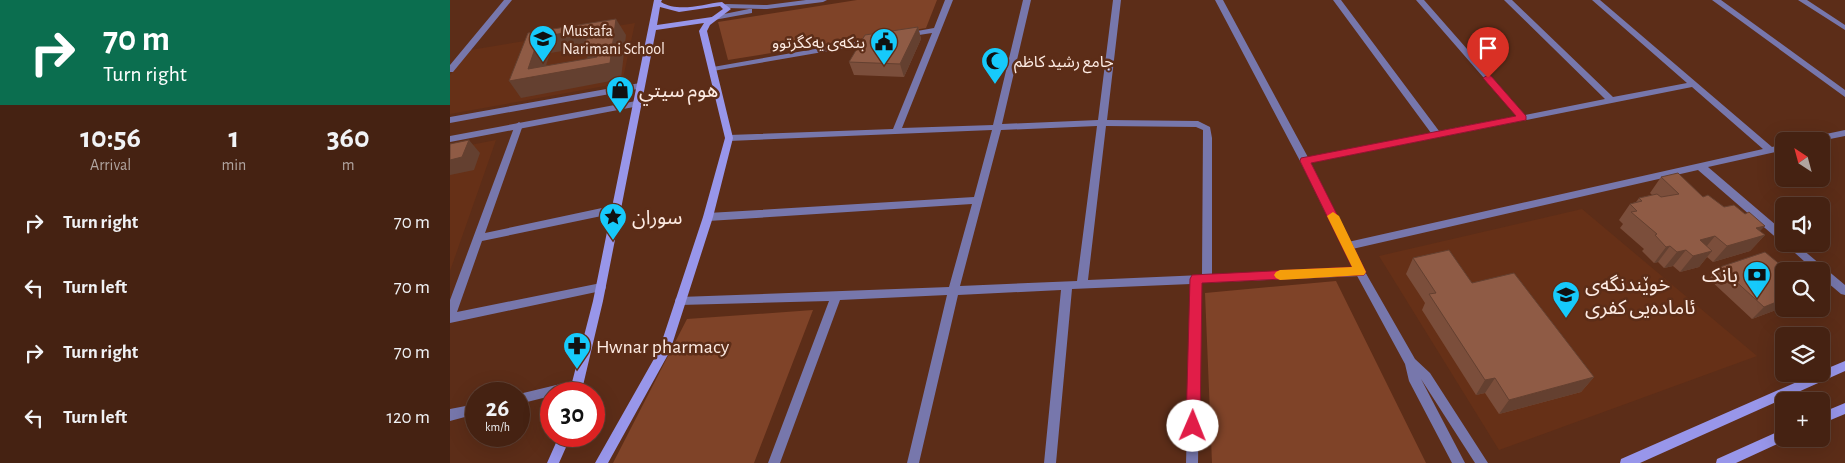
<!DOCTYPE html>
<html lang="en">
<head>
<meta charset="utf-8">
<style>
	body { margin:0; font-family:"Alegreya Sans","Noto Sans Arabic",sans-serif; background:#4c2a1b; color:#f1f3f6; height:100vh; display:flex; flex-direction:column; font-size:19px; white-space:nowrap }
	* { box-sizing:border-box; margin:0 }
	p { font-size:16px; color:#b0a49f }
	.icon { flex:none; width:28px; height:28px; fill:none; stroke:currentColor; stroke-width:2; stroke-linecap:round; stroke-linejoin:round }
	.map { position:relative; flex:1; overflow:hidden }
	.side { display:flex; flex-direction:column; background:#452212; width:450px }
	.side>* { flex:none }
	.banner { background:#0b6e4f; color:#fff; overflow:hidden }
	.needle { width:32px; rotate:324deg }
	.buttons { position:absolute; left:1325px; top:132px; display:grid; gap:10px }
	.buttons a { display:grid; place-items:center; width:55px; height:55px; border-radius:8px; background:#452212; box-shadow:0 5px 20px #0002,0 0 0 1px #5d3f32; font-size:25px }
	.speed { position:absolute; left:15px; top:382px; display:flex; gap:10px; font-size:25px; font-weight:700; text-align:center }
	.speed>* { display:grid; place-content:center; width:65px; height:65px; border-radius:50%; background:#452212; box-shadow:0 5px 20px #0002,0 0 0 1px #5d3f32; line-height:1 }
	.speed small { font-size:12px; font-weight:400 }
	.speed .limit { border:8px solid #d22; background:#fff; color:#111 }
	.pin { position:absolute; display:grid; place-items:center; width:42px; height:42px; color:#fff; margin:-51px -21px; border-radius:50% 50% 50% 0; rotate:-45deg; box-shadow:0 0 5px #0007 }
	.pin .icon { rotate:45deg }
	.me { position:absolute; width:55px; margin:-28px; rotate:1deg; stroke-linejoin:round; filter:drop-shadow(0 0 4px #0008) }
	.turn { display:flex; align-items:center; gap:18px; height:105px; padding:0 20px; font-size:22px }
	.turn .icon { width:65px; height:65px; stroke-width:2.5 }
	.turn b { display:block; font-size:35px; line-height:42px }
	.eta { display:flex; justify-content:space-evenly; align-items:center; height:85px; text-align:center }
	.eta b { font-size:30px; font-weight:700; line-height:35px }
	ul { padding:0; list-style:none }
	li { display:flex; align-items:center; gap:15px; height:65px; padding:0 20px }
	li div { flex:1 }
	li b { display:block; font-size:19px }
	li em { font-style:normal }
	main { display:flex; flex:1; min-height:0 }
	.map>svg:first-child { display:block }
	.built { fill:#663017 }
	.green { fill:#7f4328 }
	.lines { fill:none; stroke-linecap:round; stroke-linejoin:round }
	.minor { fill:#7777ac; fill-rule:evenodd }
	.tertiary { fill:#7777ac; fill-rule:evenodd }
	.secondary { fill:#9896ea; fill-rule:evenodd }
	.wall { fill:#7b4e3b }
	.shaded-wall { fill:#644030 }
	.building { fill:#8f5b45; stroke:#644030; fill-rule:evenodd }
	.route { fill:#e11d48; stroke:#92132f }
	.slow { fill:#f59e0b }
	.labels { text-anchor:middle; stroke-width:5; stroke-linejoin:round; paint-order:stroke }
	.far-poi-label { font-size:16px; fill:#fdebe3; stroke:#5c2d18; text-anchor:start }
	.poi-label { font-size:20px; fill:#fdebe3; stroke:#5c2d18; text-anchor:start }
</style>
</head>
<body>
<main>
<section class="side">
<div class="banner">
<div class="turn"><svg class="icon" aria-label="right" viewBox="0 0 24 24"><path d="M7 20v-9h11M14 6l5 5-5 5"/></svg><div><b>70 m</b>Turn right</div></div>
</div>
<div class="eta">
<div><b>10:56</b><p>Arrival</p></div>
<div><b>1</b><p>min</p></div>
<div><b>360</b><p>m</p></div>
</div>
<ul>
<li><svg class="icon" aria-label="right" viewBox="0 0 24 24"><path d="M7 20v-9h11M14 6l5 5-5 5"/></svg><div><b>Turn right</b></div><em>70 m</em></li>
<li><svg class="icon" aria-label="left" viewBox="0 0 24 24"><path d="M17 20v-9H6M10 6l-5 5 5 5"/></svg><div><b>Turn left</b></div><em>70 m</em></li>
<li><svg class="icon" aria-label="right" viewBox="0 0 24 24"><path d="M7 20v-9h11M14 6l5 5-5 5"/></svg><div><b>Turn right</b></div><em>70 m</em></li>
<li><svg class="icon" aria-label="left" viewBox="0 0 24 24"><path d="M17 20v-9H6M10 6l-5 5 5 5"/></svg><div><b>Turn left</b></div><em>120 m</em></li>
</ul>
</section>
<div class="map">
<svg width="1395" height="463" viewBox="0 0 1395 463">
	<rect width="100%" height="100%" fill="#5c2d18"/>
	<path class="built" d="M185 23 172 83 0 114V75L20 50Z
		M46 140 0 271V149Z
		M1132 209 1307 356 1049 450 929 256Z"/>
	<path class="green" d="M407 0H487L476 28 278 60 268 22Z
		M886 281 976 463H762L755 293Z
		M363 310 304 463H163L237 319Z"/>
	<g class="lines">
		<path class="minor" d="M54 0H62L3 72H0V65Z
			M495 0H503L452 128 543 125 573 0H581L552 124 648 120 663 0H671L657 120 748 121 760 127 762 138V275L910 268 914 269 915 272 914 275 910 276 751 283 748 463H736L741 284 622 289 606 463H594L611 290 508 295 469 463H457L497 295 390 300 330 463H318L379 301 230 305 226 304 225 301 226 298 230 297 499 287 522 204 258 221 253 217 258 213 524 197 542 130 279 141 275 138 279 135 443 129 482 33 456 37 452 35 456 33 484 28ZM647 126 627 281 510 286 551 130ZM656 126 746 127 753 130 752 275 638 280Z
			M883 0H891L989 131 1067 116 966 0H974L1075 115 1155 99 1054 0H1062L1163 97 1237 83 1142 0H1150L1322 147 1334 144V150L1258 167 1334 232V242L1330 241 1248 170 898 250 894 249 893 246 894 243 898 242 1313 149 1242 87 855 164 852 163 850 161 855 158 981 133Z
			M1262 0H1271L1395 90V97Z
			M1348 0H1357L1395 25V30Z
			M422 39H425V43L263 71 259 69 263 67Z
			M69 122 73 125 35 233 166 205 171 209 166 213 32 241 7 312 151 283 155 284 156 287 155 290 151 291 0 323V300L65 125Z
			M1395 130V136L1370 141H1353L1357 138Z
			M1335 244H1346L1395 285V295L1391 294 1371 277V271H1365Z
			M127 380 131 381 133 385 131 389 112 394H101V396L69 404V394Z
			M26 404V414L0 421V409Z"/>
		<path class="tertiary" d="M356 0H377L373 2 317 9 276 8 272 6 276 4 317 5Z
			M765 0H773L860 161 914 270 965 359 980 373 1038 463H1025L971 379 1015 463H1002L959 381 955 364 905 272 850 161Z
			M299 9H302V13L264 20 260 18 264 16Z
			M190 83 193 84V88L0 123V117Z
			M186 101 189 102V106L0 142V136Z"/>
		<path class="secondary" d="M204 0H212L211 2C229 13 253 4 272 2L281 9 260 25 257 31 283 138 263 217 220 351 158 463H145L209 350 253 217 275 138 249 31 254 23 206 30 153 301 131 394H119L143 301ZM270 6 273 9 262 17 207 25 210 7 229 12Z
			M1395 361V371L1190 463H1170L1171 459 1365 374H1371V371Z
			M1395 403V414L1371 424V413Z
			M1334 429V439H1338L1286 463H1266L1267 459Z
			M109 436H121L109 463H97Z"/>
	</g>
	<path class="wall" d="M468 27 471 39 454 77 404 75 399 62Z
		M1211 177 1274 207 1315 235 1300 251 1263 262 1257 257 1249 267 1230 272 1223 266 1214 268 1208 262 1204 263 1192 251 1194 249 1170 228 1173 224 1169 220 1180 204 1186 202 1189 198 1202 195 1200 193Z
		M963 258 1022 283 1144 377 1131 392 1049 414 1035 393 1026 395 972 310 975 303 956 274Z
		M1270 267 1334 271V307L1302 319 1259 279Z"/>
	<path class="shaded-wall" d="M166 19 176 35 171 79 71 98 59 81 84 77 78 69 89 37 153 27 162 43 100 53 93 75 143 66 133 51 149 48 159 63H160Z
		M468 27 471 39 454 77 450 64Z
		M19 140 30 153 24 170 0 175V160Z
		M1315 226 1303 238 1315 235 1300 251 1263 262 1277 246 1306 228Z
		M1265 236 1252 252 1250 240Z
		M1220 246 1208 262 1204 263 1216 247Z
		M1236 250 1223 266 1214 268 1227 252Z
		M1262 251 1249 267 1230 272 1243 256Z
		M1334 299V307L1302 319 1314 307Z
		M1144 377 1131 392 1049 414 1059 400Z
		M1045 378 1035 393 1026 395 1035 380Z"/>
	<path class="building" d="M166 19 160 63 59 81 78 33ZM153 27 150 36 136 39 133 51 149 48 147 57 78 69 89 37Z
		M468 27 450 64 399 62 415 35Z
		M19 140 12 157 0 160V144Z
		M1228 173 1253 197 1258 195 1274 207 1284 205 1295 214 1299 212 1315 226 1306 228 1315 235 1277 246 1265 236 1250 240 1262 251 1243 256 1236 250 1227 252 1220 246 1216 247 1205 235 1207 234 1181 212 1187 211 1180 204 1192 201 1189 198 1207 194 1211 197 1229 194 1211 177Z
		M999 250 1022 283 1064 273 1144 377 1059 400 1045 378 1035 380 979 294 986 293 963 258Z
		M1315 252 1338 271H1334V299L1314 307 1270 267Z"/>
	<path class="route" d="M1038 75 1041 76 1076 116V120L861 163 916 272 914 275 752 283 750 426 748 431 743 433 738 431 736 426 740 279 742 275 902 267 850 161 851 158 1066 116 1033 78Z"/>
	<path class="slow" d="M883 212 889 216 916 272 914 275 830 280 826 278 824 275 826 272 830 270 902 267 877 216Z"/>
	<defs>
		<symbol id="school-pin" viewBox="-11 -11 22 30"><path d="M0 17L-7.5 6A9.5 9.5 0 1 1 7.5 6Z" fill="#16cafb" stroke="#5c2d18"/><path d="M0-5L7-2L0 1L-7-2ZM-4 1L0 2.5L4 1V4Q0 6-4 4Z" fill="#111"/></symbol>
		<symbol id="civic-pin" viewBox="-11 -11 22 30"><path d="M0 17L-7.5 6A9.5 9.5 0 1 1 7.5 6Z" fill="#16cafb" stroke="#5c2d18"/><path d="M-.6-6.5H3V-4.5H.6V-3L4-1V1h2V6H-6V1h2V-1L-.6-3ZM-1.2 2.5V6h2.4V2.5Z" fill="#111"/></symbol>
		<symbol id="mosque-pin" viewBox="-11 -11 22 30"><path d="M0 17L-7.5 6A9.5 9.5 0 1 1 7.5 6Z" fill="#16cafb" stroke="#5c2d18"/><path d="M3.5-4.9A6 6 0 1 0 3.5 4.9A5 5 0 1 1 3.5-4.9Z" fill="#111"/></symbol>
		<symbol id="shop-pin" viewBox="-11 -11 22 30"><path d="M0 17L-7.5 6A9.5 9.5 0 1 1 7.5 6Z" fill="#16cafb" stroke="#5c2d18"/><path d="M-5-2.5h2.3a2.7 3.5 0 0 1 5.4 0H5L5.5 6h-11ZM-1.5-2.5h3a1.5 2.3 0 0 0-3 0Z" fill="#111"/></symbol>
		<symbol id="sight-pin" viewBox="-11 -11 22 30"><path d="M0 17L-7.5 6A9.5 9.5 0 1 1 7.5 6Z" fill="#16cafb" stroke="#5c2d18"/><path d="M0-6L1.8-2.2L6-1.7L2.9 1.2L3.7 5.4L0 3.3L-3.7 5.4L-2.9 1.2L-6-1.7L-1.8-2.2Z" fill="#111"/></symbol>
		<symbol id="bank-pin" viewBox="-11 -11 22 30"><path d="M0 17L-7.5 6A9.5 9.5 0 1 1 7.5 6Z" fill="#16cafb" stroke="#5c2d18"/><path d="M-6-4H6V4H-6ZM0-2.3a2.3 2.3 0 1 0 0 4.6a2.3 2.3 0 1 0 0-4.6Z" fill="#111"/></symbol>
		<symbol id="pharmacy-pin" viewBox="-11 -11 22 30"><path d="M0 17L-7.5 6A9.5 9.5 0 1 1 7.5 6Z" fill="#16cafb" stroke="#5c2d18"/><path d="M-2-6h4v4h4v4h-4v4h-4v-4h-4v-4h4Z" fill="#111"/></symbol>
	</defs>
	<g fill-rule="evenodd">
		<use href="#school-pin" x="77" y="23" width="32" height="43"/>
		<use href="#civic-pin" x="418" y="26" width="32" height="43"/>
		<use href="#mosque-pin" x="529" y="45" width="32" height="43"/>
		<use href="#shop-pin" x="154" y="74" width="32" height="43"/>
		<use href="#sight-pin" x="147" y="201" width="32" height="43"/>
		<use href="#bank-pin" x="1291" y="259" width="32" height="43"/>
		<use href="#school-pin" x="1100" y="279" width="32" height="43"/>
		<use href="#pharmacy-pin" x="111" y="330" width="32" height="43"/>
	</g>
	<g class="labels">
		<g class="far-poi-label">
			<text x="112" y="36">Mustafa<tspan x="112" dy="18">Narimani School</tspan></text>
			<text x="415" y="48" text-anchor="end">بنکەی یەکگرتوو</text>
			<text x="564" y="67">جامع رشيد كاظم</text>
		</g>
		<g class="poi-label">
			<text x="189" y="97">هوم سيتي</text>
			<text x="182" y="224">سوران</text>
			<text x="1288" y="282" text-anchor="end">بانک</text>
			<text x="1135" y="291">خوێندنگەی<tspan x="1135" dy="23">ئامادەیی کفری</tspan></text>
			<text x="146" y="353">Hwnar pharmacy</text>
		</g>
	</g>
</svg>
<div class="buttons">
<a><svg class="needle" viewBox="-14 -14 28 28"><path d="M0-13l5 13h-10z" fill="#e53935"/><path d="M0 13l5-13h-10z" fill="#b0a49f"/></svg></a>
<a><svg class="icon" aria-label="sound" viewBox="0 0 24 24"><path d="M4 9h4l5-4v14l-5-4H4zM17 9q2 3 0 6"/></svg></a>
<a><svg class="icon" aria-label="search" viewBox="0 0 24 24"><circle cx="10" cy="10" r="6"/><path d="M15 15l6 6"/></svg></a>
<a><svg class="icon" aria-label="layers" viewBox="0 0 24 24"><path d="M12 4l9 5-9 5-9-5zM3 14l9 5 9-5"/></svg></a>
<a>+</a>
</div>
<div class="speed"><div>26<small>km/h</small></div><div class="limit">30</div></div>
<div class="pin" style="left:1038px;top:78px;background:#d93025"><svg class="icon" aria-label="arrive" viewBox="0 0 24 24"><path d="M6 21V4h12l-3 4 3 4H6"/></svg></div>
<svg class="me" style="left:743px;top:426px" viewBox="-20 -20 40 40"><circle r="19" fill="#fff"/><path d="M0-13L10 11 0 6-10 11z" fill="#e11d48"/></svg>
</div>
</main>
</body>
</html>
